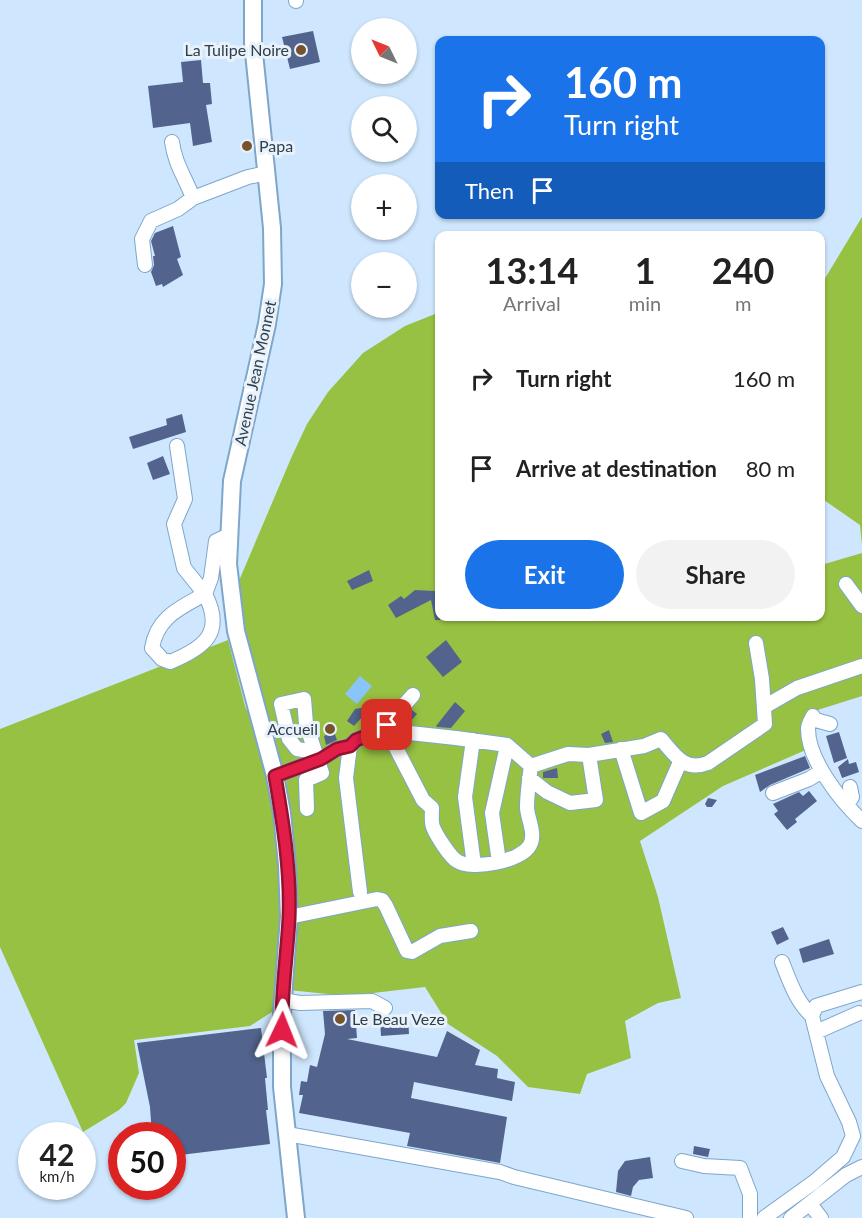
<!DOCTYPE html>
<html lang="en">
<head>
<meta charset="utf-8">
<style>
	body { margin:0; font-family:Lato,sans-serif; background:#f2f2f2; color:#222; height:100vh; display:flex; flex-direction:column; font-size:22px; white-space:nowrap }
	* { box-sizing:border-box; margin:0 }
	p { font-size:20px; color:#767676 }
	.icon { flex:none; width:33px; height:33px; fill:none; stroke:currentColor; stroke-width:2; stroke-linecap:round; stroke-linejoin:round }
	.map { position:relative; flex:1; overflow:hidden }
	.details { position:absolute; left:435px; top:231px; width:390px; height:390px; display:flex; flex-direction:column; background:#fff; border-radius:12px; box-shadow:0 2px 4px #0004 }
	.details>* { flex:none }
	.guide { position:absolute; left:435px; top:36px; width:390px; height:183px; border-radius:12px; box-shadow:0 2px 4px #0004; background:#1a73e8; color:#fff; overflow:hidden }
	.needle { width:39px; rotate:313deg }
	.controls { position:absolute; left:351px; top:18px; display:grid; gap:12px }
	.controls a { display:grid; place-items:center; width:66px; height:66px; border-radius:50%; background:#fff; box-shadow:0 2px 4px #0004; font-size:30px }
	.speed { position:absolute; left:18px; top:1122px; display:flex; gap:12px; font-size:30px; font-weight:700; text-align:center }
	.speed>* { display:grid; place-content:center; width:78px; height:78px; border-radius:50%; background:#fff; box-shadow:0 2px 4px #0004; line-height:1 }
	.speed small { font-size:15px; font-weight:400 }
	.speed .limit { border:9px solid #d22; background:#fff; color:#111 }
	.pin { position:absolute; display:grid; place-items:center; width:51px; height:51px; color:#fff; margin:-26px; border-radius:12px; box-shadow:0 3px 9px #0006 }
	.me { position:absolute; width:66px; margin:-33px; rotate:2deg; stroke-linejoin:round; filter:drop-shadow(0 0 4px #0008) }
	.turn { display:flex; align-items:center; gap:21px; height:126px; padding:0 30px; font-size:27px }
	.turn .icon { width:78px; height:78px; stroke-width:2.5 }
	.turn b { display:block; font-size:42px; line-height:51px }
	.then { display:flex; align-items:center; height:57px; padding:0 30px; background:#0003; gap:12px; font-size:22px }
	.eta { display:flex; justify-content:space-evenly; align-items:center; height:102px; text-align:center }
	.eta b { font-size:36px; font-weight:700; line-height:42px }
	.cta { display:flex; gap:12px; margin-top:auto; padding:12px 30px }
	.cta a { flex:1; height:69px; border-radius:36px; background:#1a73e8; color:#fff; font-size:24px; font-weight:700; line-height:69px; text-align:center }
	.cta a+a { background:#f2f2f2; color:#222 }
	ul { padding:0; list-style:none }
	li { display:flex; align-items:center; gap:18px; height:90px; padding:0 30px }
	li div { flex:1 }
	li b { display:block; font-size:22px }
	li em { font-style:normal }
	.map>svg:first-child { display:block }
	.forest { fill:#97c142 }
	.water { fill:#8ac5fa }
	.building { fill:#52648d }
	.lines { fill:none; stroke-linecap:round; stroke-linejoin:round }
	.minor-casing { stroke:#7ea6cb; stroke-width:16 }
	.major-casing { stroke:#7ea6cb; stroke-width:20 }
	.minor { stroke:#fff; stroke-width:14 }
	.major { stroke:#fff; stroke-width:16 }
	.route-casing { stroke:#92132f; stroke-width:15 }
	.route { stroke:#e11d48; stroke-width:10 }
	.poi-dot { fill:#77532d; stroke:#e9f2fa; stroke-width:2 }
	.labels { text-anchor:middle; stroke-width:6; stroke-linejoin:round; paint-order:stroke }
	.poi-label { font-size:16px; fill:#2d3e4d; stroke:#e9f2fa; text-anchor:end }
	.street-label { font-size:16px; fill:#2d3e4d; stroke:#e9f2fa }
</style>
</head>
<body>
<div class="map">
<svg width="862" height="1218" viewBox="0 0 862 1218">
	<rect width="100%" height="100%" fill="#cee7fe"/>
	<path class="forest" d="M862 217V545L860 525 821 498V285Z
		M439 310 440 616H820L821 565 862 553V696L805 714 808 749 723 786 640 841 658 897 681 998 658 1003 625 1021 631 1058 587 1074 580 1094 528 1087 497 1056 448 1024 425 987 347 996 288 990 293 904 246 646 238 583 292 456 307 424 328 392 363 353 405 326 435 314Z
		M228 640 245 706 259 735 279 816 284 911 278 1008 250 1026 134 1040 139 1073 126 1103 119 1110 83 1132 0 947V729Z"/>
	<path class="water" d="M360 676 372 686 357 704 345 694Z"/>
	<path class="building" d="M313 31 320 62 290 69 282 37Z
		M201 60 203 83H210L212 104 206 105 212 142 193 146 190 123 153 128 148 86 183 82 181 62Z
		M173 226 181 257 177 259 183 275 163 287 162 284 156 286 151 272 154 265 153 256H155L151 241 155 233Z
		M182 414 186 432 133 449 129 437 167 425 166 419Z
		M163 456 170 474 153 480 147 463Z
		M369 570 373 581 352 590 347 581Z
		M415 590 435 591V593H440V620H435L431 600 396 618 388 605 401 596 404 599Z
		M446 640 462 662 443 677 426 657Z
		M455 702 465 711 451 728 437 727 436 726Z
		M372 706 354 726 347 721 355 709Z
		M412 710 417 714 408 724 400 723Z
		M609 730 613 742 605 743 601 734Z
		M334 732 337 740 326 745 324 736Z
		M839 732 847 758 834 763 826 736Z
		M805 756 810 768 770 785 760 792 755 775Z
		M848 759 849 764 856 762 859 772 842 778 838 767Z
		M557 768 558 778H543V772Z
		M809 791 817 801 795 819 797 822 787 830 774 814 778 811 773 804 799 792 803 796Z
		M708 798 717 800 712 807H707L705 804Z
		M783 927 789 939 777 945 771 932Z
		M829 939 834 954 803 963 799 949Z
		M355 1010 357 1038 347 1039 437 1057 447 1031 480 1050 475 1065 498 1069 497 1078 515 1082 512 1101 414 1082 411 1098 507 1117 500 1163 407 1146 410 1133 299 1113 303 1095H299L301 1081 307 1082 310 1065 317 1067 325 1034 323 1011Z
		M408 1017 409 1034 381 1036 380 1019Z
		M261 1028 267 1078H265L268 1110H266L270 1144 172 1156V1136H152L150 1107 137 1043Z
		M694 1146 710 1149 708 1157 693 1154Z
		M650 1157 653 1178 639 1180 633 1187 631 1196 616 1192 618 1171 625 1161Z"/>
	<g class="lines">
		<defs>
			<path id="minor" d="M296 0V1
				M172 142C175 164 185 177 193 198
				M145 265 142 239 151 221 178 209 193 198 248 177 267 173
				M177 446 185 499 174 524 184 568 205 594 211 578 216 541 229 535
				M846 584 862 606
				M205 594C225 633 204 648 170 662L162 659 152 648C157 617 180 608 205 594Z
				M764 707 797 688 862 666
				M813 716C811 720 808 724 808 729 808 760 840 800 862 821
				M812 719 830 724
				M382 730 395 746 423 800 432 808C432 814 431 822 433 827 436 835 450 857 457 861 472 871 522 861 530 845 536 834 528 820 527 808 527 794 529 780 531 766
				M382 730 456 738 507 745 531 766
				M473 740 465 797 474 865
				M621 749 641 813 663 801 680 762
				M531 766 568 754 589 755 644 746 661 739C675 755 684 772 708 763L765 724 762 679 756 643
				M275 776 321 759 337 749 350 746
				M529 778 547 792 570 803 596 800 589 755
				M773 793 809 779 822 771
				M847 805 852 797 850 787
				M307 809 306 780 322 773 306 724 304 699 281 704 289 739 297 749 314 752
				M499 862 492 813 507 746
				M360 892 346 778 350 746 356 740 382 730 413 695
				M289 917 377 899 382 900 386 906 407 951 412 952 440 936 471 931
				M782 962C790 982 796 1001 812 1016
				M283 1000 300 1003 372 1001 385 1008
				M816 1032 859 1013
				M287 1134 500 1172 514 1177 686 1218
				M682 1161 704 1166 740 1168 750 1194V1218
				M810 1204 821 1218
				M764 1218 814 1182 843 1157 853 1136 849 1122 827 1076 812 1016 816 1006 862 992
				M791 1218 846 1175 862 1167"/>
			<path id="major" d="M253 0V43L272 228 273 284 267 324 232 481 228 564 236 631 275 776 282 813 287 865 289 917 282 1011V1087L296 1218"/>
		</defs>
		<use href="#minor" class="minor-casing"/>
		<use href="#major" class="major-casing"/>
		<use href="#minor" class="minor"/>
		<use href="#major" class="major"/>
	</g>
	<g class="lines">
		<defs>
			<path id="route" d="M282 1030C281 993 287 956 289 919 291 871 283 822 275 776L321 759 337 749 350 746 356 740 382 730 387 725"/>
		</defs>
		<use href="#route" class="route-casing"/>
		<use href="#route" class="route"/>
	</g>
	<g class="poi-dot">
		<circle cx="301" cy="50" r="6"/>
		<circle cx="247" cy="146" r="6"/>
		<circle cx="330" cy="729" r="6"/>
		<circle cx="340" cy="1019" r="6"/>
	</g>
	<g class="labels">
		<g class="poi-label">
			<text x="289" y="56">La Tulipe Noire</text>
			<text x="259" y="152" text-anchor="start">Papa</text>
			<text x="318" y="735">Accueil</text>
			<text x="352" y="1025" text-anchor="start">Le Beau Veze</text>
		</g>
		<g class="street-label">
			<text transform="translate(255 373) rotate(-78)" y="6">Avenue Jean Monnet</text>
		</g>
	</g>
</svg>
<div class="controls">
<a><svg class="needle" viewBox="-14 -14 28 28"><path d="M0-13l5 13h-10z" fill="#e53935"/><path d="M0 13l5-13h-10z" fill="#767676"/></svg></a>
<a><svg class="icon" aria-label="search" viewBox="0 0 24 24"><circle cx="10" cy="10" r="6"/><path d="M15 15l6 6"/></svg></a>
<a>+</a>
<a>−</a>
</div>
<div class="speed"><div>42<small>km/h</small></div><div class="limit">50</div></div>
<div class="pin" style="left:387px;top:725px;background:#d93025"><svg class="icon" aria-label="arrive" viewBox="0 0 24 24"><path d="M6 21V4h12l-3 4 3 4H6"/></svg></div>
<svg class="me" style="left:282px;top:1030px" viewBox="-20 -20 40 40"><path d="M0-17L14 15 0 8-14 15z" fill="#e11d48" stroke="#fff" stroke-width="4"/></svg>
<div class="guide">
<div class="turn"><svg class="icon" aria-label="right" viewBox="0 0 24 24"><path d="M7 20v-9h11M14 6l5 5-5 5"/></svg><div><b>160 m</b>Turn right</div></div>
<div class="then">Then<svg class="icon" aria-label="arrive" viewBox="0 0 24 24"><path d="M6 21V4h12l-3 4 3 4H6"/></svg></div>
</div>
<section class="details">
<div class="eta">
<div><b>13:14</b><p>Arrival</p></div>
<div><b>1</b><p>min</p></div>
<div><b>240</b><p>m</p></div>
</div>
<ul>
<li><svg class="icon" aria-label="right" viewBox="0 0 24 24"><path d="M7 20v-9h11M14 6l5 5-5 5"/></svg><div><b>Turn right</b></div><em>160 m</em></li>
<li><svg class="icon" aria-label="arrive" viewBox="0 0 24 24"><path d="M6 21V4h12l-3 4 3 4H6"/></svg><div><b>Arrive at destination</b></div><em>80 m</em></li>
</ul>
<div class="cta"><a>Exit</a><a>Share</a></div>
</section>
</div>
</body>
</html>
